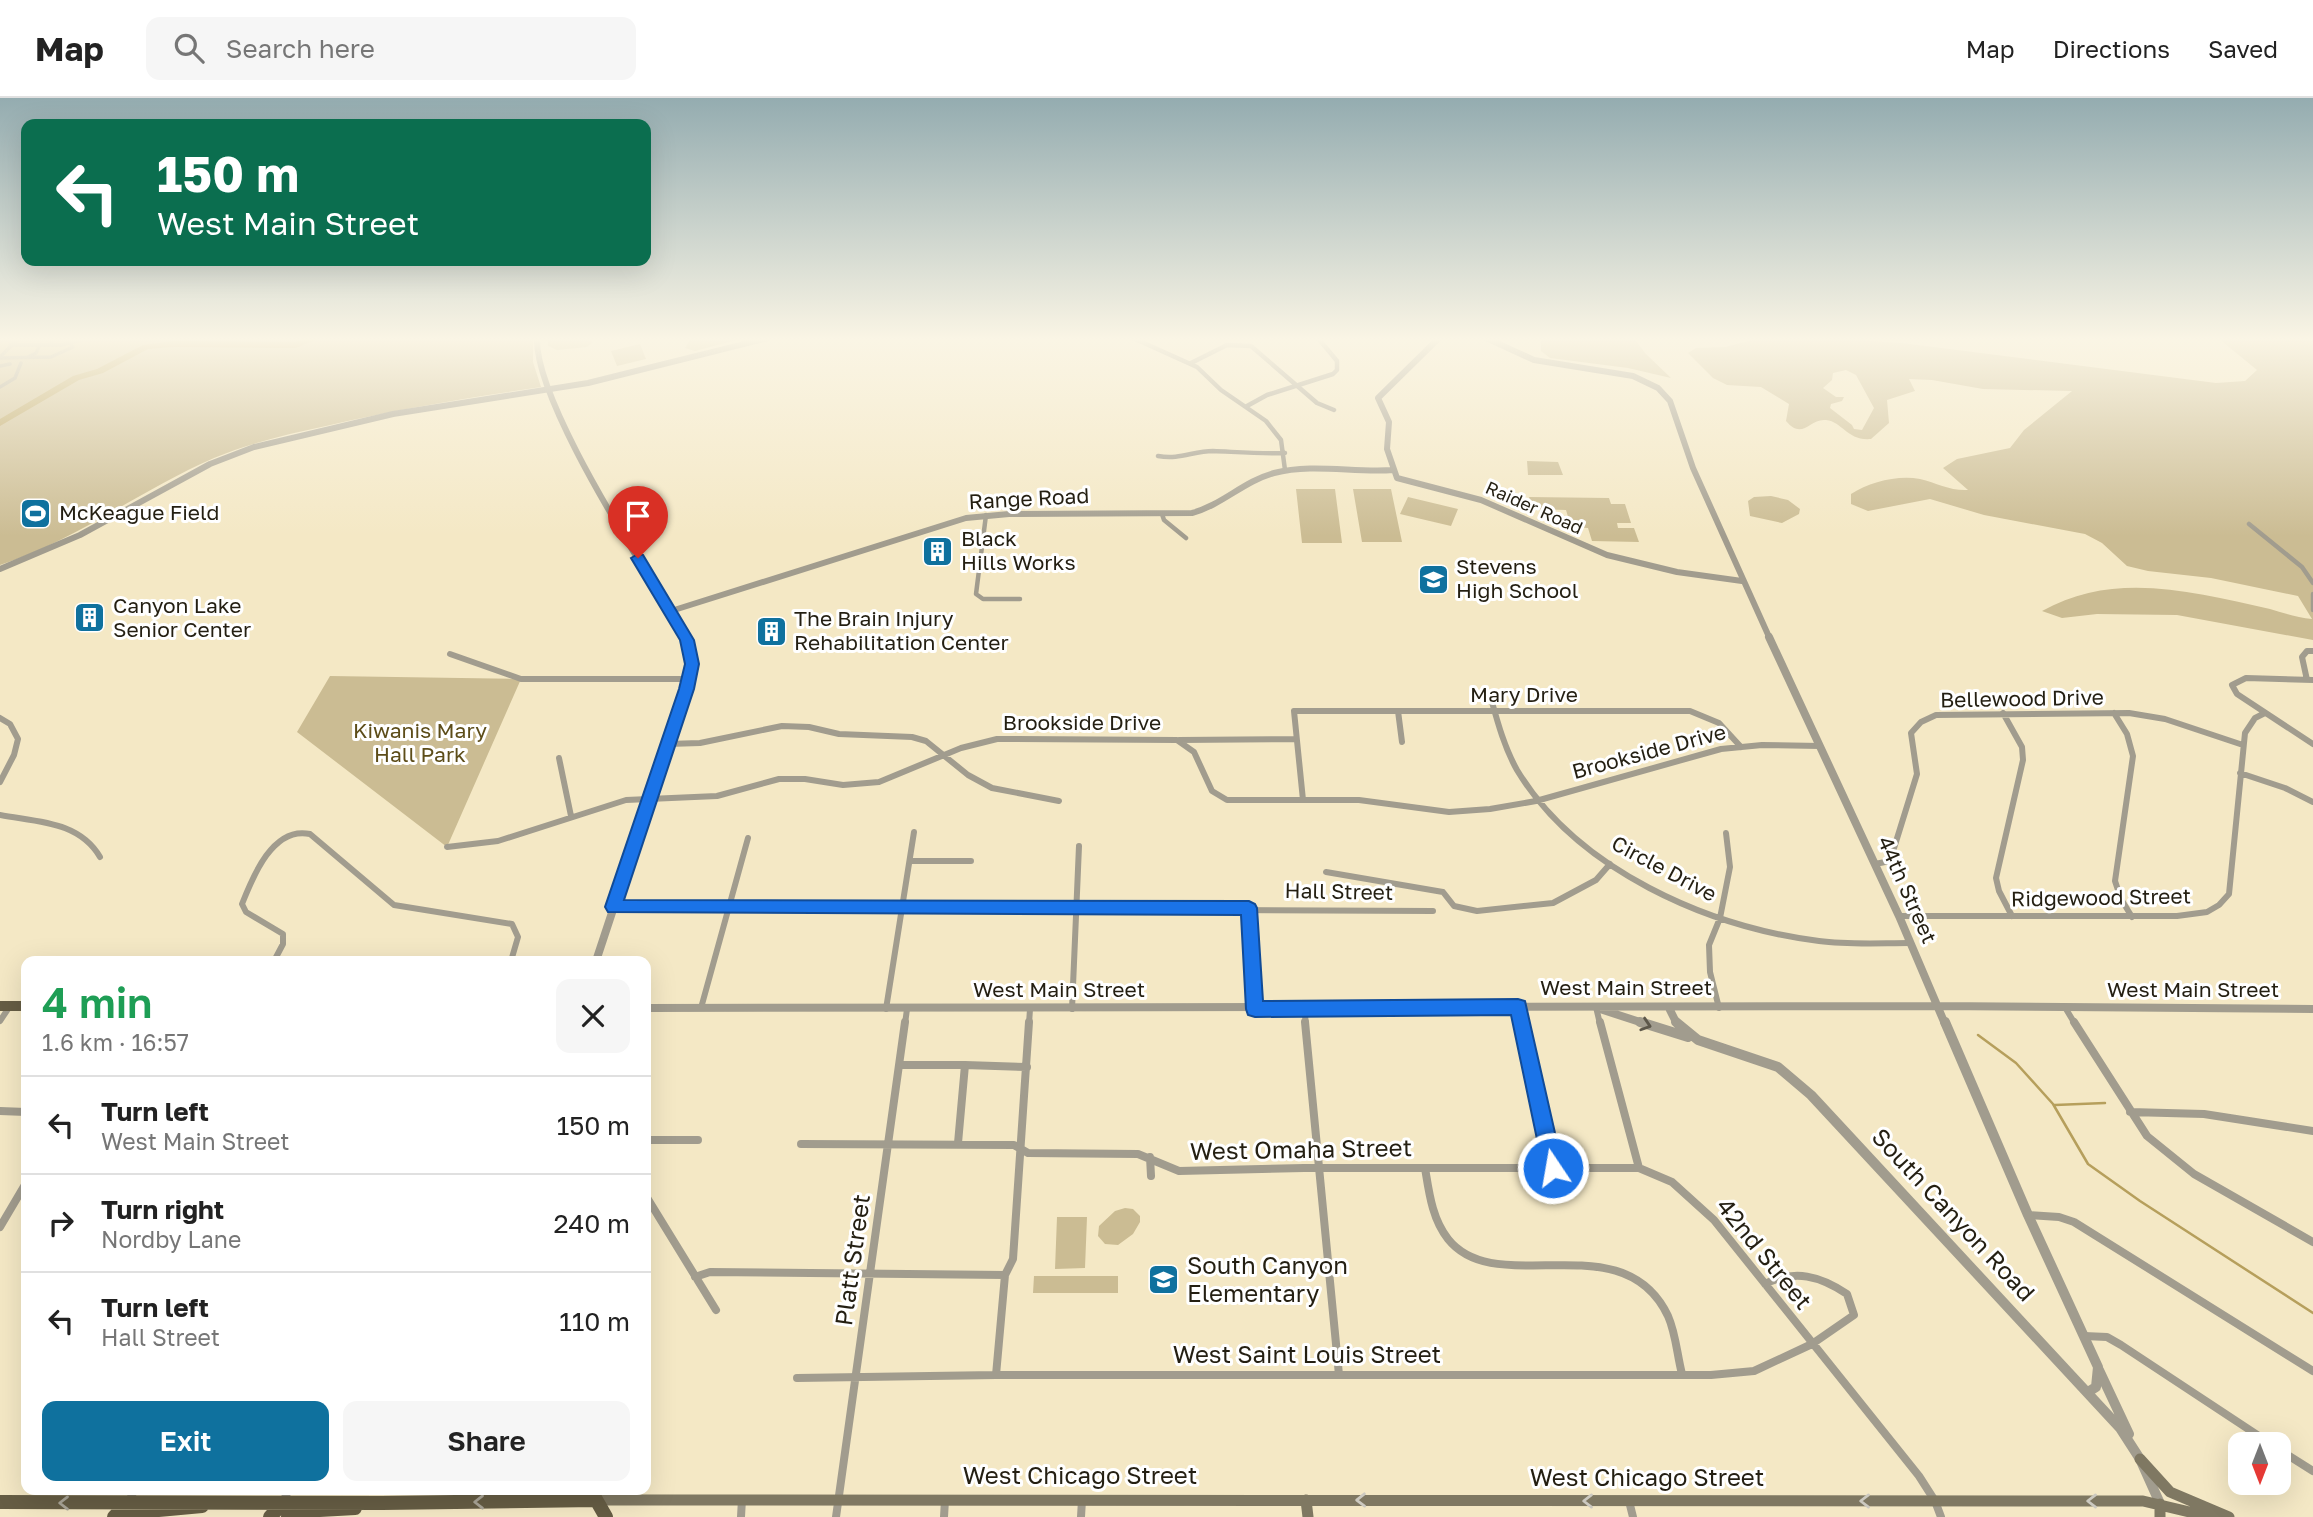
<!DOCTYPE html>
<html lang="en">
<head>
<meta charset="utf-8">
<style>
	body { margin:0; font-family:"Golos Text",sans-serif; background:#f6f6f6; color:#222; height:100vh; display:flex; flex-direction:column; font-size:26px; white-space:nowrap }
	* { box-sizing:border-box; margin:0 }
	p { font-size:23px; color:#767676 }
	.icon { flex:none; width:38px; height:38px; fill:none; stroke:currentColor; stroke-width:2; stroke-linecap:round; stroke-linejoin:round }
	.map { position:relative; flex:1; overflow:hidden }
	.panel { position:absolute; left:21px; top:858px; width:630px; height:539px; display:flex; flex-direction:column; background:#fff; border-radius:14px; box-shadow:0 7px 28px #0002 }
	.panel>* { flex:none }
	.guide { position:absolute; left:21px; top:21px; width:630px; height:147px; border-radius:14px; box-shadow:0 7px 28px #0002; background:#0b6e4f; color:#fff; overflow:hidden }
	.needle { width:46px; rotate:180deg }
	.controls { position:absolute; left:2228px; top:1334px; display:grid; gap:14px }
	.controls a { display:grid; place-items:center; width:63px; height:63px; border-radius:14px; background:#fff; box-shadow:0 7px 28px #0002; font-size:35px }
	.pin { position:absolute; display:grid; place-items:center; width:60px; height:60px; color:#fff; margin:-72px -30px; border-radius:50% 50% 50% 0; rotate:-45deg; box-shadow:0 0 7px #0007 }
	.pin .icon { rotate:45deg }
	.me { position:absolute; width:77px; margin:-38px; rotate:348deg; stroke-linejoin:round; filter:drop-shadow(0 0 5px #0008) }
	.turn { display:flex; align-items:center; gap:24px; height:147px; padding:0 21px; font-size:32px }
	.turn .icon { width:91px; height:91px; stroke-width:2.5 }
	.turn b { display:block; font-size:49px; line-height:60px }
	.round { display:grid; place-items:center; flex:none; width:74px; height:74px; border-radius:14px; background:#f6f6f6 }
	.headline { display:flex; align-items:center; justify-content:space-between; height:119px; padding:0 21px }
	h1 { font-size:42px; font-weight:600; line-height:52px; color:#1e9e55 }
	.button { display:flex; gap:14px; margin-top:auto; padding:14px 21px }
	.button a { flex:1; height:80px; border-radius:14px; background:#0f719e; color:#fff; font-size:28px; font-weight:600; line-height:80px; text-align:center }
	.button a+a { background:#f6f6f6; color:#222 }
	ul { padding:0; list-style:none }
	li { display:flex; align-items:center; gap:21px; height:98px; padding:0 21px; border-top:2px solid #e0e0e0 }
	li div { flex:1 }
	li b { display:block; font-size:26px }
	li em { font-style:normal }
	header { display:flex; align-items:center; gap:42px; box-sizing:border-box; height:98px; padding:0 35px; background:#fff; border-bottom:2px solid #e0e0e0 }
	header strong { font-size:33px }
	nav { display:flex; gap:38px; margin-inline-start:auto; font-size:24px }
	.search { width:490px; height:63px; background:#f6f6f6; display:flex; align-items:center; gap:18px; box-sizing:border-box; padding:0 24px; border-radius:14px; color:#767676; font-size:26px }
	.map>svg:first-child { display:block }
	.green { fill:#cbbc93; fill-rule:evenodd }
	.lines { fill:none; stroke-linecap:round; stroke-linejoin:round }
	.stream-far1 { stroke:#b69f5c; stroke-width:2 }
	.stream { stroke:#b69f5c; stroke-width:2.5 }
	.river { fill:#b69f5c; fill-rule:evenodd }
	.pedestrian { stroke:#a19c8e; stroke-width:3.5 }
	.minor-far2 { stroke:#a19c8e; stroke-width:4.5 }
	.minor-far1 { stroke:#a19c8e; stroke-width:6 }
	.minor { stroke:#a19c8e; stroke-width:8 }
	.tertiary-far2 { stroke:#a19c8e; stroke-width:6 }
	.tertiary-far1 { stroke:#a19c8e; stroke-width:8 }
	.tertiary { stroke:#a19c8e; stroke-width:10 }
	.secondary { stroke:#7f7862; stroke-width:11 }
	.primary-far1 { stroke:#665d44; stroke-width:10 }
	.primary { stroke:#665d44; stroke-width:14 }
	.oneway { stroke:#5c574a }
	.oneway2 { stroke:#ccc9c0 }
	.oneway3 { stroke:#aba698 }
	.route { fill:#1a73e8; stroke:#114b97; stroke-width:2 }
	.labels { text-anchor:middle; stroke-width:6; stroke-linejoin:round; paint-order:stroke }
	.far-street-label { font-size:18px; fill:#241f12; stroke:#fff }
	.street-label { font-size:21px; fill:#241f12; stroke:#fff }
	.poi-label { font-size:21px; fill:#241f12; stroke:#fff; text-anchor:start }
	.park-label { font-size:21px; fill:#5d4d19; stroke:#fff }
	.near-street-label { font-size:24px; fill:#241f12; stroke:#fff }
	.near-poi-label { font-size:24px; fill:#241f12; stroke:#fff; text-anchor:start }
</style>
</head>
<body>
<header>
<strong>Map</strong>
<div class="search"><svg class="icon" aria-label="search" viewBox="0 0 24 24"><circle cx="10" cy="10" r="6"/><path d="M15 15l6 6"/></svg>Search here</div>
<nav><a>Map</a><a>Directions</a><a>Saved</a></nav>
</header>
<div class="map">
<svg width="2313" height="1419" viewBox="0 0 2313 1419">
	<rect width="100%" height="100%" fill="#f4e8c5"/>
	<path class="green" d="M0 240H533V264L541 289C468 300 397 311 326 328 288 336 250 345 214 360 140 392 77 442 0 467Z
		M548 240H580L593 244 587 249 557 252 548 248Z
		M691 240H744L695 253 685 250Z
		M1541 240H1634L1645 255 1671 280 1628 270 1550 260 1541 253Z
		M1760 240H1825L1902 245 2216 285 2245 283 2257 272 2218 240H2313V542L2177 517 2097 516 2062 520 2042 513C2114 472 2194 494 2270 511 2284 515 2298 520 2312 521L2298 498 2211 480 2148 473 2127 468 2102 445 2085 436 1984 417 1930 401 1868 413 1851 406V396C1870 384 1897 377 1920 381 1937 385 1950 393 1968 392L1943 370 1957 361 2010 350 2024 332 2072 293 1983 291 1932 282 1909 281 1915 293 1887 302 1889 325 1871 341C1847 343 1843 324 1826 322 1809 320 1803 343 1786 323L1789 306 1761 289 1727 287 1713 280 1688 255 1696 250 1725 249ZM1846 272 1856 277 1874 310 1862 332 1854 331 1852 327 1830 310 1831 306 1842 303 1844 299H1836L1823 290 1832 282 1833 275Z
		M640 246 646 261 617 268 611 253Z
		M1527 363 1558 364 1563 377H1528Z
		M1296 391H1335L1342 445H1302Z
		M1353 391H1391L1402 444H1362Z
		M1771 398 1788 402 1800 411 1799 416 1782 425 1750 418 1748 403 1754 399Z
		M1408 399 1458 411 1451 428 1400 416Z
		M1529 399 1609 400 1611 406H1625L1631 425H1617L1618 430H1634L1639 444 1592 443 1588 430 1571 429 1566 412 1533 411Z
		M330 578 521 581 447 749 297 634Z
		M1125 1110 1133 1111 1140 1118V1124L1133 1136 1118 1147 1105 1146 1098 1138 1099 1128 1115 1113Z
		M1057 1119H1087L1085 1170 1055 1171Z
		M1034 1178H1118V1195H1033Z"/>
	<g class="lines">
		<path class="stream-far1" d="M181 246 189 240"/>
		<path class="stream" d="M1978 937 2016 965 2053 1006 2088 1066 2140 1103 2313 1215
			M2055 1007 2105 1005"/>
		<path class="river" d="M308 240H320L296 250 173 249 148 251 103 275 79 282 0 328V321L73 278 97 271 143 247 173 243 295 244Z"/>
		<path class="pedestrian" d="M10 247H61L89 240
			M51 247 54 241
			M0 259 19 240
			M28 259 36 255 40 247
			M0 260 51 259 73 249 70 245
			M0 268 10 266
			M0 289 15 280 21 265"/>
		<path class="minor-far2" d="M1133 240 1197 269 1221 292 1266 323 1281 342 1285 372
			M1191 265 1227 247 1251 248 1317 305 1334 312
			M1247 308 1267 297 1333 276 1337 272V263L1318 240
			M1158 358C1180 362 1193 353 1213 353 1237 354 1261 356 1285 355
			M1162 416 1164 422 1186 440
			M986 417 976 496 983 501H1020
			M2249 426 2302 469 2313 485
			M2313 496V512"/>
		<path class="minor-far1" d="M450 556 521 581H689
			M2307 582 2302 559 2307 553H2313
			M2313 582 2246 580 2232 587 2237 596 2313 646
			M1490 597C1497 622 1504 649 1517 672 1577 772 1708 829 1819 843 1849 847 1880 845 1910 845
			M1398 613 1402 644
			M2003 615 2022 649 2023 662 1996 780 1999 793 2012 818
			M2114 615 2127 636 2133 658 2115 783 2121 801 2132 819
			M0 620 10 626 18 641 14 657 0 684
			M1179 642 1296 641
			M668 646 700 645 782 628 809 629 839 636 912 639 926 643 968 677 992 690 1059 703
			M559 660 571 718
			M2240 675 2285 690 2313 704
			M1303 702 1294 613H1690L1719 625 1741 649
			M0 717C37 724 79 723 100 759
			M447 749 498 743 626 702 717 698 779 681H805L843 687 879 684 961 650 997 641 1177 642 1194 654 1212 693 1227 702H1359L1449 714 1490 711 1536 703 1721 651 1762 647 1820 648
			M910 763H971
			M1875 766 1890 763 1917 676 1911 635 1921 624 1936 617 2129 615 2165 621 2243 647
			M1326 774 1443 794 1454 808 1477 813 1553 805 1596 782 1610 766
			M614 809 1433 813
			M1249 810 1255 911
			M1899 818H2177L2207 814 2219 807 2229 796 2245 635 2255 620 2265 615
			M274 863 283 846V836L246 814 242 806C253 778 273 728 310 736L394 807 512 826 518 839 511 863
			M1304 909 1306 926
			M1518 909 1522 926
			M1596 909 1600 926
			M701 910 748 740
			M1719 910 1710 874 1709 847 1720 820 1730 769 1726 735
			M886 911 914 734
			M1072 911 1079 748
			M2066 911 2075 926
			M0 923 10 908
			M905 926 907 911
			M1029 926 1030 911"/>
		<path class="minor" d="M1305 924 1339 1277
			M1521 924 1553 1070
			M1600 924 1639 1070
			M2074 924 2147 1038 2194 1076 2313 1144
			M901 967H965L958 1045
			M965 967 1027 969
			M0 1013 26 1014
			M2130 1014 2204 1016 2313 1033
			M646 1042H698
			M801 1046 1014 1047 1028 1055 1138 1056 1179 1073 1304 1070H1639L1672 1084 1714 1122 1919 1378 1935 1403 1941 1419
			M1150 1059 1151 1078
			M1425 1070C1429 1094 1432 1121 1448 1141 1497 1203 1623 1123 1668 1218 1676 1236 1677 1257 1682 1276
			M646 1098 716 1212
			M2028 1117 2059 1119 2074 1124 2313 1273
			M0 1129 26 1085
			M695 1179 710 1174 1005 1177
			M2084 1238 2107 1239 2121 1247 2271 1346
			M996 1277 1005 1177 1013 1161 1029 924
			M797 1280 996 1277H1711L1754 1273 1812 1246 1854 1217 1847 1196C1820 1178 1795 1171 1765 1186
			M2278 1351 2313 1373
			M1629 1403 1633 1419
			M283 1404 289 1391
			M128 1405 135 1391
			M741 1419 742 1401
			M836 1419 905 924
			M944 1419 945 1402
			M1081 1419 1082 1402"/>
		<path class="tertiary-far2" d="M537 240C535 296 619 430 650 481 661 500 677 520 685 541
			M1439 240 1378 300 1389 324 1387 351 1397 380 1481 402 1607 457 1677 474 1742 483
			M1486 240 1534 262 1633 278 1658 290 1670 303 1693 370 1770 541
			M0 471 80 437 210 366 254 349 393 316 588 285 768 240
			M671 513 966 420 1009 416 1192 415C1222 407 1244 383 1274 375 1313 365 1354 375 1393 372"/>
		<path class="tertiary-far1" d="M1769 539 1899 818 1945 926
			M596 863 686 591 692 560 684 539
			M646 910 1937 908 2313 911
			M1669 910 1677 926
			M1600 911 1646 926"/>
		<path class="tertiary" d="M1640 924 1688 939
			M1676 924 1698 942 1778 969 1811 997 2120 1330 2140 1361 2162 1410
			M1945 924 2028 1117 2098 1269 2096 1289 2088 1294
			M2099 1272 2129 1336"/>
		<path class="secondary" d="M2140 1361 2170 1394 2229 1419
			M596 1402 2143 1403 2211 1419
			M1306 1402 1308 1419
			M2160 1406V1419"/>
		<path class="primary-far1" d="M0 908H26"/>
		<path class="primary" d="M590 1391 606 1419
			M530 1401 550 1391
			M0 1404 382 1405 596 1402
			M114 1419 128 1405
			M131 1419 148 1413 202 1408
			M270 1419 283 1405
			M288 1419 302 1413 355 1410"/>
	</g>
	<defs><path id="oneway-chevron" d="M-2-3.5L2.5 0L-2 3.5" fill="none" stroke-width="1.6" stroke-linecap="round" stroke-linejoin="round" transform="scale(1.75)"/></defs>
	<use class="oneway" href="#oneway-chevron" transform="translate(1646 927) rotate(18)"/>
	<g class="oneway2">
		<use href="#oneway-chevron" transform="translate(1361 1402) rotate(179)"/>
		<use href="#oneway-chevron" transform="translate(1588 1403) rotate(-180)"/>
		<use href="#oneway-chevron" transform="translate(1865 1403) rotate(180)"/>
		<use href="#oneway-chevron" transform="translate(2092 1403) rotate(-180)"/>
	</g>
	<g class="oneway3">
		<use href="#oneway-chevron" transform="translate(479 1404) rotate(180)"/>
		<use href="#oneway-chevron" transform="translate(64 1405) rotate(-180)"/>
	</g>
	<linearGradient id="sky" x2="0" y2="1"><stop stop-color="#94acb0"/><stop offset="0.55" stop-color="#faf5e5"/><stop offset="1" stop-color="#faf5e5" stop-opacity="0"/></linearGradient>
	<rect width="2313" height="438" fill="url(#sky)"/>
	<path class="route" d="M638 456 643 457 694 542 699 566 694 591 624 802 1249 803 1255 806 1257 810 1263 903 1518 901 1525 903 1563 1070 1560 1076 1553 1079 1546 1076 1543 1070 1511 917 1255 919 1248 917 1246 911 1241 817 608 814 605 809 679 591 685 566 680 542 631 460Z"/>
	<defs>
		<symbol id="stadium-square" viewBox="-11 -11 22 22"><rect x="-9" y="-9" width="18" height="18" rx="4" fill="#0f719e" stroke="#fff"/><path d="M0-5a6.5 5 0 1 0 0 10a6.5 5 0 1 0 0-10ZM-3.5-1.8h7v3.6h-7Z" fill="#fff"/></symbol>
		<symbol id="building-square" viewBox="-11 -11 22 22"><rect x="-9" y="-9" width="18" height="18" rx="4" fill="#0f719e" stroke="#fff"/><path d="M-4-6H4V6H1V3H-1V6H-4ZM-2.5-4.3h1.7v1.8h-1.7ZM.8-4.3h1.7v1.8H.8ZM-2.5-1h1.7V.8h-1.7ZM.8-1h1.7V.8H.8Z" fill="#fff"/></symbol>
		<symbol id="school-square" viewBox="-11 -11 22 22"><rect x="-9" y="-9" width="18" height="18" rx="4" fill="#0f719e" stroke="#fff"/><path d="M0-5L7-2L0 1L-7-2ZM-4 1L0 2.5L4 1V4Q0 6-4 4Z" fill="#fff"/></symbol>
	</defs>
	<g fill-rule="evenodd">
		<use href="#stadium-square" x="18" y="398" width="35" height="35"/>
		<use href="#building-square" x="920" y="436" width="35" height="35"/>
		<use href="#school-square" x="1416" y="464" width="35" height="35"/>
		<use href="#building-square" x="72" y="502" width="35" height="35"/>
		<use href="#building-square" x="754" y="516" width="35" height="35"/>
		<use href="#school-square" x="1146" y="1164" width="35" height="35"/>
	</g>
	<g class="labels">
		<g class="far-street-label">
			<text transform="translate(1534 410) rotate(24)" y="6">Raider Road</text>
		</g>
		<g class="street-label">
			<text transform="translate(1029 401) rotate(-3)" y="7">Range Road</text>
			<text x="1524" y="604">Mary Drive</text>
			<text transform="translate(2022 601) rotate(-1)" y="7">Bellewood Drive</text>
			<text x="1082" y="632">Brookside Drive</text>
			<text transform="translate(1649 654) rotate(-15)" y="7">Brookside Drive</text>
			<text transform="translate(1664 771) rotate(28)" y="7">Circle Drive</text>
			<text transform="translate(1907 792) rotate(66)" y="7">44th Street</text>
			<text transform="translate(1339 794) rotate(1)" y="7">Hall Street</text>
			<text transform="translate(2101 800) rotate(-1)" y="7">Ridgewood Street</text>
			<text x="1626" y="897">West Main Street</text>
			<text x="1059" y="899">West Main Street</text>
			<text x="2193" y="899">West Main Street</text>
		</g>
		<g class="poi-label">
			<text x="59" y="422">McKeague Field</text>
			<text x="961" y="448">Black<tspan x="961" dy="24">Hills Works</tspan></text>
			<text x="1456" y="476">Stevens<tspan x="1456" dy="24">High School</tspan></text>
			<text x="113" y="515">Canyon Lake<tspan x="113" dy="24">Senior Center</tspan></text>
			<text x="794" y="528">The Brain Injury<tspan x="794" dy="24">Rehabilitation Center</tspan></text>
		</g>
		<g class="park-label">
			<text x="420" y="640">Kiwanis Mary<tspan x="420" dy="24">Hall Park</tspan></text>
		</g>
		<g class="near-street-label">
			<text transform="translate(1301 1052) rotate(-1)" y="8">West Omaha Street</text>
			<text transform="translate(1953 1117) rotate(47)" y="8">South Canyon Road</text>
			<text transform="translate(1764 1156) rotate(51)" y="8">42nd Street</text>
			<text transform="translate(853 1162) rotate(-82)" y="8">Platt Street</text>
			<text x="1307" y="1265">West Saint Louis Street</text>
			<text x="1080" y="1386">West Chicago Street</text>
			<text x="1647" y="1388">West Chicago Street</text>
		</g>
		<g class="near-poi-label">
			<text x="1187" y="1176">South Canyon<tspan x="1187" dy="28">Elementary</tspan></text>
		</g>
	</g>
</svg>
<div class="controls">
<a><svg class="needle" viewBox="-14 -14 28 28"><path d="M0-13l5 13h-10z" fill="#e53935"/><path d="M0 13l5-13h-10z" fill="#767676"/></svg></a>
</div>
<div class="pin" style="left:638px;top:460px;background:#d93025"><svg class="icon" aria-label="arrive" viewBox="0 0 24 24"><path d="M6 21V4h12l-3 4 3 4H6"/></svg></div>
<svg class="me" style="left:1553px;top:1070px" viewBox="-20 -20 40 40"><circle r="17" fill="#1a73e8" stroke="#fff" stroke-width="3"/><path d="M0-11L8 9 0 5-8 9z" fill="#fff"/></svg>
<div class="guide">
<div class="turn"><svg class="icon" aria-label="left" viewBox="0 0 24 24"><path d="M17 20v-9H6M10 6l-5 5 5 5"/></svg><div><b>150 m</b>West Main Street</div></div>
</div>
<section class="panel">
<div class="headline"><div><h1>4 min</h1><p>1.6 km · 16:57</p></div><a class="round"><svg class="icon" aria-label="close" viewBox="0 0 24 24"><path d="M6 6l12 12M18 6L6 18"/></svg></a></div>
<ul>
<li><svg class="icon" aria-label="left" viewBox="0 0 24 24"><path d="M17 20v-9H6M10 6l-5 5 5 5"/></svg><div><b>Turn left</b><p>West Main Street</p></div><em>150 m</em></li>
<li><svg class="icon" aria-label="right" viewBox="0 0 24 24"><path d="M7 20v-9h11M14 6l5 5-5 5"/></svg><div><b>Turn right</b><p>Nordby Lane</p></div><em>240 m</em></li>
<li><svg class="icon" aria-label="left" viewBox="0 0 24 24"><path d="M17 20v-9H6M10 6l-5 5 5 5"/></svg><div><b>Turn left</b><p>Hall Street</p></div><em>110 m</em></li>
</ul>
<div class="button"><a>Exit</a><a>Share</a></div>
</section>
</div>
</body>
</html>
